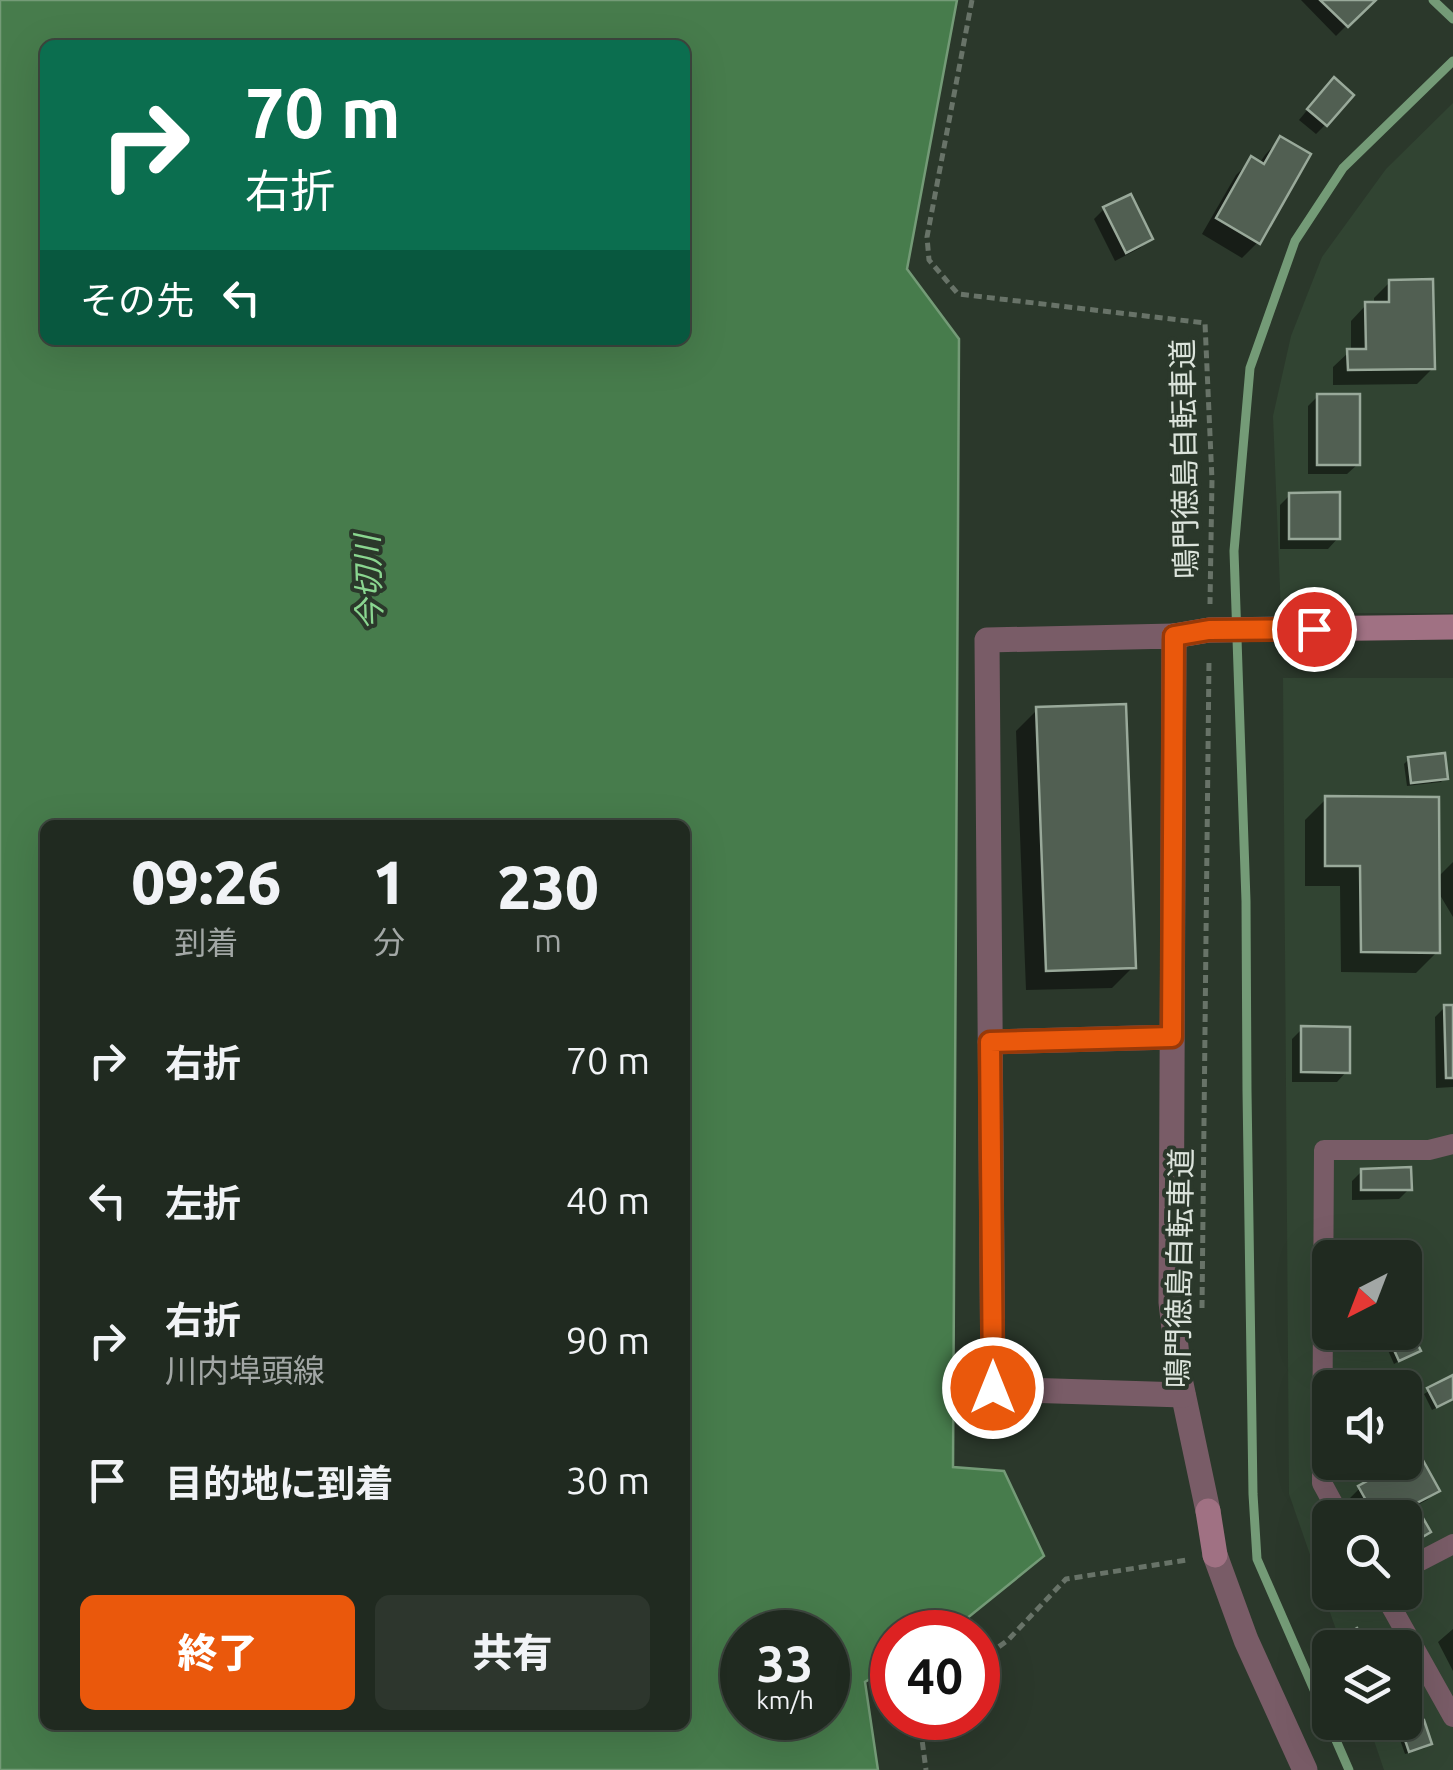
<!DOCTYPE html>
<html lang="ja">
<head>
<meta charset="utf-8">
<style>
	body { margin:0; font-family:Ubuntu,"Noto Sans JP",sans-serif; background:#2d362d; color:#f1f3f6; height:100vh; display:flex; flex-direction:column; font-size:38px; white-space:nowrap }
	* { box-sizing:border-box; margin:0 }
	p { font-size:32px; color:#a2a7a5 }
	.icon { flex:none; width:55px; height:55px; fill:none; stroke:currentColor; stroke-width:2; stroke-linecap:round; stroke-linejoin:round }
	.map { position:relative; flex:1; overflow:hidden }
	.side { position:absolute; left:40px; top:820px; width:650px; height:910px; display:flex; flex-direction:column; background:#202a20; border-radius:15px; box-shadow:0 10px 40px #0002,0 0 0 2px #3d463e }
	.side>* { flex:none }
	.hud { position:absolute; left:40px; top:40px; width:650px; height:305px; border-radius:15px; box-shadow:0 10px 40px #0002,0 0 0 2px #3d463e; background:#0b6e4f; color:#fff; overflow:hidden }
	.needle { width:65px; rotate:222deg }
	.controls { position:absolute; left:1312px; top:1240px; display:grid; gap:20px }
	.controls a { display:grid; place-items:center; width:110px; height:110px; border-radius:15px; background:#202a20; box-shadow:0 10px 40px #0002,0 0 0 2px #3d463e; font-size:50px }
	.speed { position:absolute; left:720px; top:1610px; display:flex; gap:20px; font-size:50px; font-weight:700; text-align:center }
	.speed>* { display:grid; place-content:center; width:130px; height:130px; border-radius:50%; background:#202a20; box-shadow:0 10px 40px #0002,0 0 0 2px #3d463e; line-height:1 }
	.speed small { font-size:25px; font-weight:400 }
	.speed .limit { border:15px solid #d22; background:#fff; color:#111 }
	.pin { position:absolute; display:grid; place-items:center; width:85px; height:85px; color:#fff; margin:-42px; border:5px solid #fff; border-radius:50%; box-shadow:0 2px 10px #0007 }
	.me { position:absolute; width:110px; margin:-55px; rotate:0deg; stroke-linejoin:round; filter:drop-shadow(0 0 8px #0008) }
	.turn { display:flex; align-items:center; gap:35px; height:210px; padding:0 40px; font-size:45px }
	.turn .icon { width:130px; height:130px; stroke-width:2.5 }
	.turn b { display:block; font-size:70px; line-height:85px }
	.then { display:flex; align-items:center; height:95px; padding:0 40px; background:#0003; gap:20px; font-size:38px }
	.eta { display:flex; justify-content:space-evenly; align-items:center; height:170px; text-align:center }
	.eta b { font-size:60px; font-weight:800; line-height:70px }
	.action { display:flex; gap:20px; margin-top:auto; padding:20px 40px }
	.action a { flex:1; height:115px; border-radius:15px; background:#ea580c; color:#fff; font-size:40px; font-weight:800; line-height:115px; text-align:center }
	.action a+a { background:#2d362d; color:#f1f3f6 }
	ul { padding:0; list-style:none }
	li { display:flex; align-items:center; gap:30px; height:140px; padding:0 40px }
	li div { flex:1 }
	li b { display:block; font-size:38px }
	li em { font-style:normal }
	.map>svg:first-child { display:block }
	.built { fill:#314432; fill-rule:evenodd }
	.water { fill:#477c4c; stroke:#749b77; stroke-width:2.5; fill-rule:evenodd }
	.shadow { fill:#0007 }
	.lines { fill:none; stroke-linecap:round; stroke-linejoin:round }
	.stream { stroke:#749b77; stroke-width:9 }
	.building { fill:#515f52; stroke:#99a99a; stroke-width:2.5 }
	.path { stroke:#687368; stroke-width:5; stroke-dasharray:8 5; stroke-linecap:butt }
	.service { stroke:#795c67; stroke-width:20 }
	.minor { stroke:#795c67; stroke-width:25 }
	.tertiary { stroke:#795c67; stroke-width:25 }
	.secondary { stroke:#a07183; stroke-width:25 }
	.route-casing { stroke:#983908; stroke-width:25 }
	.route { stroke:#ea580c; stroke-width:18 }
	.labels { text-anchor:middle; stroke-width:8; stroke-linejoin:round; paint-order:stroke }
	.street-label { font-size:30px; fill:#dce4dc; stroke:#2b382b }
	.water-label { font-size:32px; font-style:italic; fill:#8ad690; stroke:#2b382b }
</style>
</head>
<body>
<div class="map">
<svg width="1453" height="1770" viewBox="0 0 1453 1770">
	<rect width="100%" height="100%" fill="#2b382b"/>
	<path class="built" d="M1453 103V613H1281L1273 416 1291 336 1322 257 1386 169Z
		M1283 678H1453V1770H1384L1368 1723 1405 1722V1648L1342 1647 1289 1494ZM1330 1258H1405V1332H1330ZM1330 1388H1405V1462H1330ZM1330 1518H1405V1592H1330Z"/>
	<path class="water" d="M0 0H957L907 269 959 339 953 1467 1004 1471 1044 1556 950 1632H892V1666L865 1682 878 1770H0ZM45 45H685V340H45ZM45 825H685V1725H45ZM742 1632H828V1718H742Z"/>
	<path class="shadow" d="M1301 0H1372L1336 36Z
		M1324 90 1326 124 1316 134 1299 120Z
		M1280 139 1258 242 1242 258 1202 234 1236 175 1252 160 1259 164 1265 155Z
		M1104 209 1150 238 1140 248 1115 261 1094 219Z
		M1390 282 1433 368 1417 384 1333 385V367L1349 352H1351V321L1366 305H1374V298Z
		M1318 396 1358 464 1347 474H1308V406Z
		M1290 495 1338 538 1328 549H1280V505Z
		M1037 710 1133 967 1112 988 1026 990 1016 731Z
		M1409 759 1445 778 1441 782 1407 786 1404 764Z
		M1326 799 1437 878 1453 862V917L1437 890V952L1416 973 1341 972 1340 886H1305V820Z
		M1445 1007H1453V1087L1436 1088 1435 1017Z
		M1302 1029 1347 1071 1337 1082H1292V1039Z
		M1362 1171 1409 1189 1399 1199 1352 1200V1181Z
		M1391 1344 1418 1350 1394 1364 1387 1348Z
		M1453 1377V1399L1432 1410 1424 1394Z
		M1360 1488 1437 1490 1427 1500 1414 1507 1428 1532 1417 1542 1405 1549V1518H1361L1350 1498Z
		M1453 1629V1671L1438 1642Z
		M1402 1730 1429 1743 1425 1748 1405 1754 1398 1734Z"/>
	<g class="lines">
		<path class="stream" d="M1433 0 1453 19
			M1349 1770 1257 1559 1253 1494 1247 1091 1246 901 1234 551 1250 368 1295 241 1343 168 1453 61"/>
	</g>
	<path class="building" d="M1320 0H1376L1348 27Z
		M1334 77 1354 95 1327 126 1307 109Z
		M1280 136 1311 154 1260 244 1216 218 1251 156 1264 164Z
		M1131 194 1153 239 1126 253 1103 207Z
		M1433 279 1435 369 1348 370 1347 349H1366L1365 302H1389V280Z
		M1317 394H1360V465H1317Z
		M1340 492V539H1289V493Z
		M1126 704 1136 968 1046 971 1036 707Z
		M1445 753 1448 779 1411 783 1408 757Z
		M1325 796 1439 797 1440 953 1361 952 1360 866H1325Z
		M1444 1005H1453V1078H1446Z
		M1301 1026 1350 1027V1073L1301 1072Z
		M1411 1167 1412 1190H1361V1169Z
		M1411 1331 1421 1351 1399 1361 1390 1341Z
		M1453 1375V1399L1437 1407 1427 1388Z
		M1419 1453 1440 1491 1415 1504 1431 1532 1412 1543 1405 1530V1518H1376L1358 1486Z
		M1357 1628 1369 1648H1343L1338 1640Z
		M1424 1720 1432 1744 1409 1752 1401 1728Z"/>
	<g class="lines">
		<path class="path" d="M972 0 927 237 929 260 958 294 1205 323 1212 480 1210 604
			M1202 1308 1209 660
			M978 1662 1008 1640 1066 1579 1187 1560
			M925 1718 920 1724 926 1770"/>
		<path class="service" d="M1341 1518 1322 1483 1324 1150H1429L1453 1144
			M1405 1569 1453 1544
			M1383 1592 1453 1717"/>
		<path class="minor" d="M1179 1374 1208 1511
			M1215 1555 1246 1640 1305 1770"/>
		<path class="tertiary" d="M990 1042 1172 1037
			M1179 1374 1171 1302 1174 636 987 640 993 1389 1183 1395"/>
		<path class="secondary" d="M1174 636 1209 630 1453 627
			M1208 1511 1215 1555"/>
	</g>
	<g class="lines">
		<defs>
			<path id="route" d="M993 1388 990 1042 1172 1037 1174 636 1209 630 1314 629"/>
		</defs>
		<use href="#route" class="route-casing"/>
		<use href="#route" class="route"/>
	</g>
	<g class="labels">
		<g class="street-label">
			<text transform="translate(1185 459) rotate(-91)" y="10">鳴門徳島自転車道</text>
			<text transform="translate(1180 1268) rotate(-89)" y="10">鳴門徳島自転車道</text>
		</g>
		<g class="water-label">
			<text transform="translate(369 583) rotate(-92)" y="11">今切川</text>
		</g>
	</g>
</svg>
<div class="controls">
<a><svg class="needle" viewBox="-14 -14 28 28"><path d="M0-13l5 13h-10z" fill="#e53935"/><path d="M0 13l5-13h-10z" fill="#a2a7a5"/></svg></a>
<a><svg class="icon" aria-label="sound" viewBox="0 0 24 24"><path d="M4 9h4l5-4v14l-5-4H4zM17 9q2 3 0 6"/></svg></a>
<a><svg class="icon" aria-label="search" viewBox="0 0 24 24"><circle cx="10" cy="10" r="6"/><path d="M15 15l6 6"/></svg></a>
<a><svg class="icon" aria-label="layers" viewBox="0 0 24 24"><path d="M12 4l9 5-9 5-9-5zM3 14l9 5 9-5"/></svg></a>
</div>
<div class="speed"><div>33<small>km/h</small></div><div class="limit">40</div></div>
<div class="pin" style="left:1314px;top:629px;background:#d93025"><svg class="icon" aria-label="arrive" viewBox="0 0 24 24"><path d="M6 21V4h12l-3 4 3 4H6"/></svg></div>
<svg class="me" style="left:993px;top:1388px" viewBox="-20 -20 40 40"><circle r="17" fill="#ea580c" stroke="#fff" stroke-width="3"/><path d="M0-11L8 9 0 5-8 9z" fill="#fff"/></svg>
<div class="hud">
<div class="turn"><svg class="icon" aria-label="right" viewBox="0 0 24 24"><path d="M7 20v-9h11M14 6l5 5-5 5"/></svg><div><b>70 m</b>右折</div></div>
<div class="then">その先<svg class="icon" aria-label="left" viewBox="0 0 24 24"><path d="M17 20v-9H6M10 6l-5 5 5 5"/></svg></div>
</div>
<section class="side">
<div class="eta">
<div><b>09:26</b><p>到着</p></div>
<div><b>1</b><p>分</p></div>
<div><b>230</b><p>m</p></div>
</div>
<ul>
<li><svg class="icon" aria-label="right" viewBox="0 0 24 24"><path d="M7 20v-9h11M14 6l5 5-5 5"/></svg><div><b>右折</b></div><em>70 m</em></li>
<li><svg class="icon" aria-label="left" viewBox="0 0 24 24"><path d="M17 20v-9H6M10 6l-5 5 5 5"/></svg><div><b>左折</b></div><em>40 m</em></li>
<li><svg class="icon" aria-label="right" viewBox="0 0 24 24"><path d="M7 20v-9h11M14 6l5 5-5 5"/></svg><div><b>右折</b><p>川内埠頭線</p></div><em>90 m</em></li>
<li><svg class="icon" aria-label="arrive" viewBox="0 0 24 24"><path d="M6 21V4h12l-3 4 3 4H6"/></svg><div><b>目的地に到着</b></div><em>30 m</em></li>
</ul>
<div class="action"><a>終了</a><a>共有</a></div>
</section>
</div>
</body>
</html>
